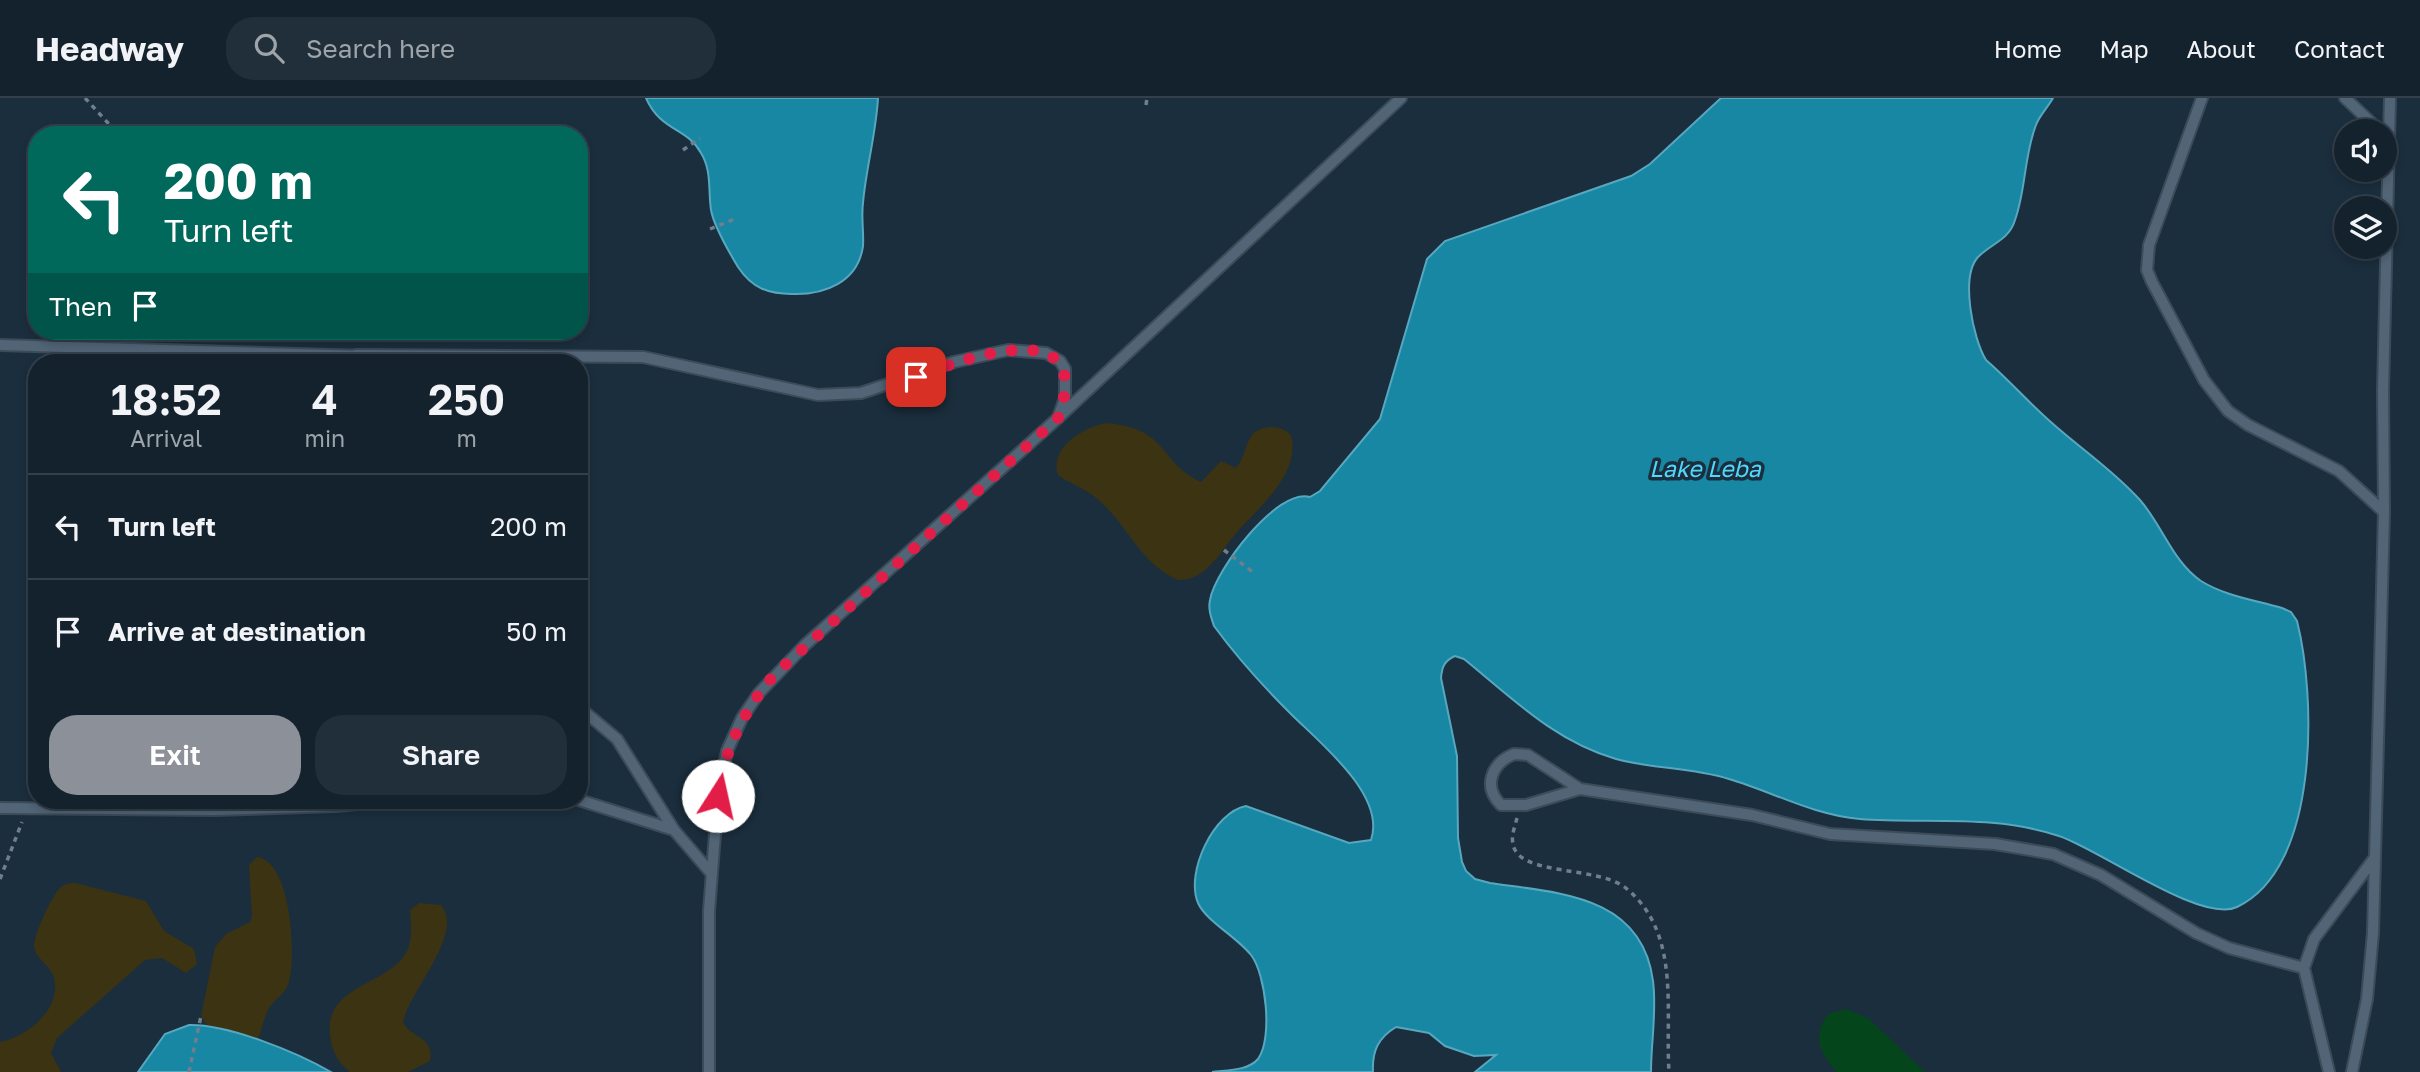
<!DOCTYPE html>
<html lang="en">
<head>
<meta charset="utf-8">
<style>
	body { margin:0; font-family:"Golos Text",sans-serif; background:#212f3a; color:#f1f3f6; height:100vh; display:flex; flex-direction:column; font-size:26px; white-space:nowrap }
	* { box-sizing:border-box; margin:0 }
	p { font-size:23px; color:#9da4aa }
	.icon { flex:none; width:38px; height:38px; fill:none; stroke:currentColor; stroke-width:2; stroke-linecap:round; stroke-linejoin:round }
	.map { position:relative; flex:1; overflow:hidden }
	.side { position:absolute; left:28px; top:256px; width:560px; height:455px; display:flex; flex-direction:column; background:#14222e; border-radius:28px; box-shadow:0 4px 10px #0003,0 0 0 2px #333f4a }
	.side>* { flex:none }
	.banner { position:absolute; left:28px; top:28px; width:560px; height:214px; border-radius:28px; box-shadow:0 4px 10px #0003,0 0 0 2px #333f4a; background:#00695c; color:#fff; overflow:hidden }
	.fabs { position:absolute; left:2334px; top:21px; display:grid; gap:14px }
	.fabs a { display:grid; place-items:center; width:63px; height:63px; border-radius:50%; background:#14222e; box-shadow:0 4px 10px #0003,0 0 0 2px #333f4a; font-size:35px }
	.pin { position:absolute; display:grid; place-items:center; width:60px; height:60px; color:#fff; margin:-30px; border-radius:14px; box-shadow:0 4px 10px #0006 }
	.me { position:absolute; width:77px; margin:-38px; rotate:10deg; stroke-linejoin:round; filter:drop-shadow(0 0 5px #0008) }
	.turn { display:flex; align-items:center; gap:24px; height:147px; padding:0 21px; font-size:32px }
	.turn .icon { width:91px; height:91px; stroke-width:2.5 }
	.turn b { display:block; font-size:49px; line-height:60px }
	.then { display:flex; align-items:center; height:66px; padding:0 21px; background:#0003; gap:14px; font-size:26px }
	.eta { display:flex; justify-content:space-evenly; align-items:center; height:119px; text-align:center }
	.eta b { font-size:42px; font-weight:600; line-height:49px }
	.cta { display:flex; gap:14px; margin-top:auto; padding:14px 21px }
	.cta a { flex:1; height:80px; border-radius:28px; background:#8c9099; color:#fff; font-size:28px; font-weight:600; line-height:80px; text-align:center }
	.cta a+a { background:#212f3a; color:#f1f3f6 }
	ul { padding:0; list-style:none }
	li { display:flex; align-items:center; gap:21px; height:105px; padding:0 21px; border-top:2px solid #333f4a }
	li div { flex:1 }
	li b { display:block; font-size:26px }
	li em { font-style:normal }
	header { display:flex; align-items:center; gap:42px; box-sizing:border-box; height:98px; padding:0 35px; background:#14222e; border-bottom:2px solid #333f4a }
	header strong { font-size:33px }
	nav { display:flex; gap:38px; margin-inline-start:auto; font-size:24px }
	.search { width:490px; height:63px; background:#212f3a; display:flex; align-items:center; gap:18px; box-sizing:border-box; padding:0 24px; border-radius:28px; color:#9da4aa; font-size:26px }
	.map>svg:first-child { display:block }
	.green { fill:#04451c }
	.sand { fill:#3b3312 }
	.water { fill:#1787a4; stroke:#57a8bf; stroke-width:2 }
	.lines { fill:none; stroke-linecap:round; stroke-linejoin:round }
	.service-casing { stroke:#3c4b59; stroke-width:14 }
	.path { stroke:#707f8c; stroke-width:3.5; stroke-dasharray:5 5; stroke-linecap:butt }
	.service { stroke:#516577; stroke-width:10 }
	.route { stroke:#e11d48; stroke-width:12; stroke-dasharray:0 21.6 }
	.labels { text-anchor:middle; stroke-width:7; stroke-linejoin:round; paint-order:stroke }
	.water-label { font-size:23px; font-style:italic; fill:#51d6fc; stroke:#1b2e3d }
</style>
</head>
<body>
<header>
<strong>Headway</strong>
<div class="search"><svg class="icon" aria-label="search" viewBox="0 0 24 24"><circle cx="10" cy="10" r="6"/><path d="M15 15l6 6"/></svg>Search here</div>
<nav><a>Home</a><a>Map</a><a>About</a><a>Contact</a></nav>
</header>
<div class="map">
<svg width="2420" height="974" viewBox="0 0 2420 974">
	<rect width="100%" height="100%" fill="#1b2e3d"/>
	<path class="green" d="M1846 911 1868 920 1925 974H1837C1819 954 1812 939 1828 916Z"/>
	<path class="sand" d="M1107 325C1170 331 1158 364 1201 384L1221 363 1236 370C1250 355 1242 331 1270 329 1278 329 1285 331 1291 337 1301 375 1260 408 1238 433 1221 452 1207 483 1178 482 1139 465 1127 425 1096 400 1085 390 1070 386 1058 377 1049 350 1083 329 1107 325Z
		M257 759C292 763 297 861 288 887 284 898 272 902 268 912 263 922 262 933 257 943L207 927 201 918 215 849 226 836 250 824 252 818 249 767Z
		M75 785 146 803 164 833 194 851 197 866 186 875 162 860 145 862 57 940 51 955 61 974H0V944C27 939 62 911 54 880 51 868 36 861 34 849 33 838 52 797 60 790 64 786 70 785 75 785Z
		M419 805 441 807C465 835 410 892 403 924 411 941 435 938 430 963L408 974H350C337 964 332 953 330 937 324 887 387 888 406 855 413 843 411 825 410 812Z"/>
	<path class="water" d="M646 0H878C876 36 866 70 863 105 861 119 864 134 863 148 858 184 825 197 792 196 768 196 752 190 738 169 729 154 714 129 711 112 708 92 712 73 701 55 687 29 661 34 646 0Z
		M1721 0H2053C2048 9 2039 18 2036 27 2024 57 2026 92 2015 122 2009 142 1992 145 1978 159 1960 179 1973 241 1986 262 2009 282 2029 305 2052 325 2081 351 2113 372 2140 402 2162 427 2173 464 2201 483 2225 498 2255 502 2282 510L2291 514 2297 523C2316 598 2320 770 2237 809 2201 826 2099 751 2059 738 1993 716 1928 726 1860 721 1813 717 1773 694 1729 681 1690 669 1652 671 1616 661 1554 643 1512 600 1464 561L1455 558C1444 563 1442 569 1441 580L1457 658 1458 740 1462 764 1466 773 1475 781 1490 785C1559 795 1642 797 1653 883 1657 913 1651 944 1651 974H1475L1496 957 1474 958 1445 948 1429 935 1396 929C1378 940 1372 953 1373 974H1212C1226 972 1248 973 1258 961 1273 941 1266 876 1251 857 1237 839 1206 823 1198 805 1185 774 1214 714 1246 708L1349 745 1371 742C1387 696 1315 641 1288 613 1261 586 1236 558 1214 528 1211 519 1208 511 1210 502 1215 472 1278 389 1310 399L1320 393 1380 321 1427 161 1445 143 1631 78 1650 66Z
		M189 927C228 926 296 954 331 974H138L165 936Z"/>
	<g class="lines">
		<defs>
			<path id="service" d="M2202 0 2149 147 2147 172 2152 184 2204 282 2228 313 2248 327 2339 373 2384 414
				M2345 0 2380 33
				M0 247 363 258
				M356 257 643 259 818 297 861 295 954 264 1008 252 1046 255 1060 263 1065 271V300L1059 317
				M579 609 617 641 674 732
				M1514 656 1528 657 1580 691 1526 707H1501C1482 688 1492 665 1514 656Z
				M1580 691 1752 717 1830 736 1995 746 2053 756 2101 777 2196 835 2229 850 2304 870
				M579 702 674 732 711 775
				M0 710 214 712 336 708 397 702
				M709 974V813L718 698 727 653 742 620 759 595 805 547 1058 320 1401 0
				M2329 974 2304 870 2314 841 2373 762
				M2352 974 2367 901 2373 835 2384 414 2383 292 2390 0"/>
		</defs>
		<use href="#service" class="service-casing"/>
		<path class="path" d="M85 0 119 37
			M1146 7 1147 0
			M683 52 700 40
			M710 131 737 120
			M1224 452 1254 475
			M1517 720C1515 728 1511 738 1513 746 1518 779 1600 767 1627 791 1681 836 1665 912 1669 974
			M0 781 22 724
			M189 974 201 918"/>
		<use href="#service" class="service"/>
	</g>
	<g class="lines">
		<path class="route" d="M718 698C725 650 743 614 774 577L1058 320C1097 213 967 259 916 279"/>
	</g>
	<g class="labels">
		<g class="water-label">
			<text x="1705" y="379">Lake Leba</text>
		</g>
	</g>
</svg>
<div class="fabs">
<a><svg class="icon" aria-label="sound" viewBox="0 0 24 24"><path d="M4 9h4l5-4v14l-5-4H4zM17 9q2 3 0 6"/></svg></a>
<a><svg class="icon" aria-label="layers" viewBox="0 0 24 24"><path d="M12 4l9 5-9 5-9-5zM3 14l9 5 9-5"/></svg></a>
</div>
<div class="pin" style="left:916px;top:279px;background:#d93025"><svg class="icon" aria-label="arrive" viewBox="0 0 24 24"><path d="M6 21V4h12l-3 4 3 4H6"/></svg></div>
<svg class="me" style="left:718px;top:698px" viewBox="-20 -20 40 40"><circle r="19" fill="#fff"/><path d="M0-13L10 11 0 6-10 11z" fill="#e11d48"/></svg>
<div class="banner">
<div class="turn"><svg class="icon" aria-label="left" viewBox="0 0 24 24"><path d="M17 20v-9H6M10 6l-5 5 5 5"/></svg><div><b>200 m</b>Turn left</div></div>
<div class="then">Then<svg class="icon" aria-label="arrive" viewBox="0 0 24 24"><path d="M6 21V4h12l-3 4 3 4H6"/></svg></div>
</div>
<section class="side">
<div class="eta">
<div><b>18:52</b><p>Arrival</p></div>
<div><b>4</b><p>min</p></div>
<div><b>250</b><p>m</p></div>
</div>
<ul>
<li><svg class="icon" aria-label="left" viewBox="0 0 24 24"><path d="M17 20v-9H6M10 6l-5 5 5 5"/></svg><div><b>Turn left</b></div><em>200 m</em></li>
<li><svg class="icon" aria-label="arrive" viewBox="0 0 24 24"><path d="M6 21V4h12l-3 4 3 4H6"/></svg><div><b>Arrive at destination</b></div><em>50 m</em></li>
</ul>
<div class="cta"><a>Exit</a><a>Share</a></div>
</section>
</div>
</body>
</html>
